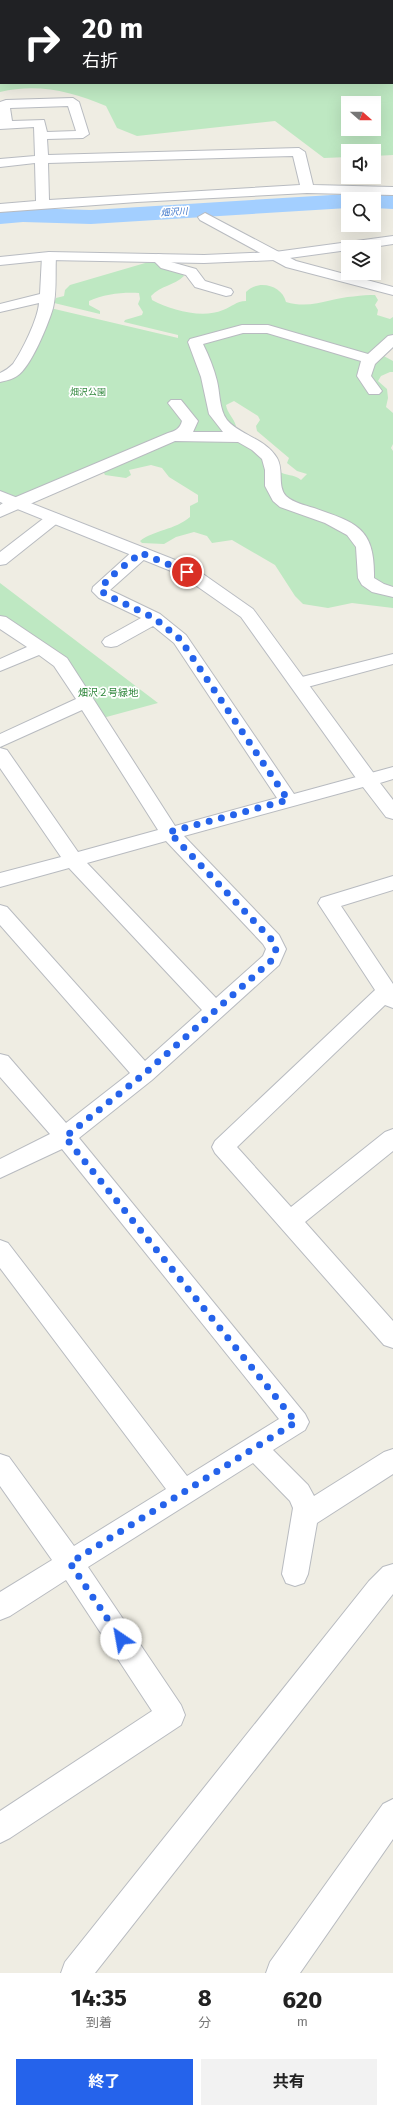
<!DOCTYPE html>
<html lang="ja">
<head>
<meta charset="utf-8">
<style>
	body { margin:0; font-family:"Fira Sans","Noto Sans JP",sans-serif; background:#f2f2f2; color:#222; height:100vh; display:flex; flex-direction:column; font-size:15px; white-space:nowrap }
	* { box-sizing:border-box; margin:0 }
	p { font-size:13px; color:#767676 }
	.icon { flex:none; width:22px; height:22px; fill:none; stroke:currentColor; stroke-width:2; stroke-linecap:round; stroke-linejoin:round }
	.map { position:relative; height:1973px; overflow:hidden }
	.details { display:flex; flex-direction:column; background:#fff; flex:1 }
	.details>* { flex:none }
	.banner { position:absolute; left:0px; top:0px; width:393px; height:84px; box-shadow:0 4px 16px #0002; background:#202124; color:#fff; overflow:hidden }
	.needle { width:26px; rotate:111deg }
	.fabs { position:absolute; left:341px; top:96px; display:grid; gap:8px }
	.fabs a { display:grid; place-items:center; width:40px; height:40px; border-radius:0px; background:#fff; box-shadow:0 4px 16px #0002; font-size:20px }
	.pin { position:absolute; display:grid; place-items:center; width:34px; height:34px; color:#fff; margin:-17px; border:2px solid #fff; border-radius:50%; box-shadow:0 1px 4px #0007 }
	.me { position:absolute; width:44px; margin:-22px; rotate:327deg; stroke-linejoin:round; filter:drop-shadow(0 0 3px #0008) }
	.turn { display:flex; align-items:center; gap:14px; height:84px; padding:0 16px; font-size:18px }
	.turn .icon { width:52px; height:52px; stroke-width:2.5 }
	.turn b { display:block; font-size:28px; line-height:34px }
	.eta { display:flex; justify-content:space-evenly; align-items:center; height:68px; text-align:center }
	.eta b { font-size:24px; font-weight:700; line-height:28px }
	.cta { display:flex; gap:8px; margin-top:auto; padding:8px 16px }
	.cta a { flex:1; height:46px; border-radius:0px; background:#2563eb; color:#fff; font-size:16px; font-weight:700; line-height:46px; text-align:center }
	.cta a+a { background:#f2f2f2; color:#222 }
	.map>svg:first-child { display:block }
	.green { fill:#bee8c2; fill-rule:evenodd }
	.lines { fill:none; stroke-linecap:round; stroke-linejoin:round }
	.river { fill:#a3cfff; fill-rule:evenodd }
	.street-casing { stroke:#b8bbc0; stroke-width:2 }
	.secondary-casing { stroke:#b9bcc2; stroke-width:2 }
	.street { fill:#fff; fill-rule:evenodd }
	.secondary { fill:#fff; fill-rule:evenodd }
	.route { stroke:#2563eb; stroke-width:7; stroke-dasharray:0 12.6 }
	.labels { text-anchor:middle; stroke-width:3.5; stroke-linejoin:round; paint-order:stroke }
	.far-water-label { font-size:9px; font-style:italic; fill:#3e76c9; stroke:#fff }
	.far-park-label { font-size:9px; fill:#30873c; stroke:#fff }
	.park-label { font-size:10px; fill:#30873c; stroke:#fff }
</style>
</head>
<body>
<div class="map">
<svg width="393" height="1973" viewBox="0 0 393 1973">
	<rect width="100%" height="100%" fill="#efede3"/>
	<path class="green" d="M0 0 192 1H1V83H392V1H203L393 0V155L374 156V151H348V157L324 158 275 121 137 136 117 128 106 106C71 91 37 83 0 92ZM348 103H374V129H348Z
		M152 261 180 271 184 276C174 286 161 285 151 296L152 300C171 310 202 319 223 310 232 307 236 301 246 301V292C258 279 282 285 286 302 303 307 315 304 332 300 343 297 364 295 375 295L378 300 375 305 378 310 377 315 390 319 393 317V344L380 354 393 361V372H390L381 376 378 381 387 389 388 398 386 407 393 413V444L391 448 393 451V608L352 603 328 608 303 604 295 596 275 565 232 540 212 543 207 536 194 532 176 537 164 544 142 543 140 541C154 530 175 530 190 517V506L198 502V495L169 477 162 468 151 465 129 470 131 475 126 478 105 475 103 471 17 503 0 493V374L19 366 46 307 178 338V335L124 322 125 320 142 315 143 312 138 304 140 299 139 293C123 292 104 294 89 301V305L100 311V314L54 303 56 298 64 296 65 290 70 285ZM234 401 258 416 260 420 256 426 257 431 289 458 287 463 297 471 307 474 301 480C294 474 286 476 278 471 267 464 257 448 249 438L211 434 217 431H232L236 426C234 418 227 413 226 405Z
		M0 583 158 703 99 719 61 662 0 628Z"/>
	<g class="lines">
		<path class="river" d="M348 194 356 196 358 199H348V208L91 224 23 222 0 224V210L23 208 91 210Z
			M374 194 393 195V209L374 208V199H364L366 196Z"/>
		<defs>
			<path id="street" d="M73 98 79 102 89 134 83 138 47 139 48 155 299 148 305 152 313 185 393 187V195L307 193 137 202 0 212V204L36 201 35 163 0 167V159L35 156 34 127 0 129V102L6 100ZM68 106 76 131 47 132 44 120 12 121 10 108ZM293 156 300 185 49 200 48 163Z
				M205 213 296 261 393 287V295L286 267 200 220 198 217Z
				M49 252 56 256C55 273 57 292 53 308 48 325 31 367 17 376 13 379 5 381 0 382V373C5 371 9 368 13 364 22 351 38 319 39 303L0 312V304L40 294 42 256Z
				M158 254 163 255 171 262 196 269 205 281 231 289 233 292 231 295 226 296 195 287 186 275 161 268 151 258Z
				M242 325H268L368 354 388 336 393 335V347L375 364 371 376 382 391 379 394H369L357 376 361 361 267 333H243L203 344C209 356 214 369 217 381 220 393 219 409 227 420 241 436 265 438 277 458 284 470 277 486 286 496 294 503 304 505 314 508 357 523 375 528 374 578L384 584 393 587V597L372 592 362 585 358 578 356 547 347 535 325 523 280 507 273 501 265 486V470L262 459 252 450 238 442 175 441 0 517V505L9 499 16 497 168 433C175 431 180 429 182 421L168 403 171 400H181L198 421 193 432H223L209 414 201 377 188 342 190 339Z
				M54 513 60 515 62 518 60 521 6 564 0 565V552L48 515Z
				M141 548 147 549 149 553 147 557 110 590 160 614 186 635 294 794 393 767V779L380 783 393 800V819L386 817 363 787 184 836 279 935 286 949 279 965 152 1080 79 1138 305 1414 309 1422 305 1430 273 1450 308 1485 314 1496 384 1452 393 1449V1474L317 1523 308 1574 304 1583 295 1586 286 1583 282 1574 293 1508 290 1501 253 1463 88 1567 181 1705 185 1715 181 1725 10 1838 0 1843V1811L152 1711 66 1580 10 1616 0 1620V1592L52 1560 0 1486V1454L9 1457 74 1546 166 1489 0 1268V1240L8 1243 187 1476 279 1419 62 1149 0 1178V1159L50 1134 0 1077V1054L8 1056 66 1123 130 1073 0 925V905L7 907 145 1061 202 1010 69 868 0 887V873L61 857 0 768V748L7 750 78 852 158 830 82 710 0 747V734L76 699 54 666 39 655 0 671V659L27 647 0 629V616L6 617 67 658 175 826 277 798 174 643 153 626 117 646 111 647 105 646 102 642 105 638 141 618 99 598 92 591 93 587 135 549ZM166 841 263 944 266 949 263 956 216 998 87 863Z
				M393 654V664L300 689 294 687 291 683 294 679Z
				M393 876V890L341 906 393 984V1008L385 1005 237 1147 291 1207 385 1132 393 1129V1151L305 1222 393 1321V1348L384 1345 215 1153 212 1147 215 1141 375 990 318 903 321 898Z
				M393 1564V1594L95 1973H61L65 1962 369 1581 383 1567Z
				M393 1799V1839L300 1973H266L270 1962 383 1804Z"/>
			<path id="secondary" d="M393 236V244L373 247H348V250L275 260 204 263 49 260 0 265V257L49 252 204 255 275 252Z
				M0 491 193 567 253 609 375 775 378 780 375 785 368 786 361 785 241 617 181 575 0 502Z"/>
		</defs>
		<use href="#street" class="street-casing"/>
		<use href="#secondary" class="secondary-casing"/>
		<use href="#street" class="street"/>
		<use href="#secondary" class="secondary"/>
	</g>
	<g class="lines">
		<path class="route" d="M121 1639 70 1563 296 1422 65 1137 144 1074 272 960 276 949 272 940 169 832 288 800 180 639 154 618 105 594 101 590C102 581 132 560 141 553L187 572"/>
	</g>
	<g class="labels">
		<g class="far-water-label">
			<text transform="translate(174 212) rotate(-4)" y="3">畑沢川</text>
		</g>
		<g class="far-park-label">
			<text x="88" y="395">畑沢公園</text>
		</g>
		<g class="park-label">
			<text x="108" y="696">畑沢２号緑地</text>
		</g>
	</g>
</svg>
<div class="fabs">
<a><svg class="needle" viewBox="-14 -14 28 28"><path d="M0-13l5 13h-10z" fill="#e53935"/><path d="M0 13l5-13h-10z" fill="#767676"/></svg></a>
<a><svg class="icon" aria-label="sound" viewBox="0 0 24 24"><path d="M4 9h4l5-4v14l-5-4H4zM17 9q2 3 0 6"/></svg></a>
<a><svg class="icon" aria-label="search" viewBox="0 0 24 24"><circle cx="10" cy="10" r="6"/><path d="M15 15l6 6"/></svg></a>
<a><svg class="icon" aria-label="layers" viewBox="0 0 24 24"><path d="M12 4l9 5-9 5-9-5zM3 14l9 5 9-5"/></svg></a>
</div>
<div class="pin" style="left:187px;top:572px;background:#d93025"><svg class="icon" aria-label="arrive" viewBox="0 0 24 24"><path d="M6 21V4h12l-3 4 3 4H6"/></svg></div>
<svg class="me" style="left:121px;top:1639px" viewBox="-20 -20 40 40"><circle r="19" fill="#fff"/><path d="M0-13L10 11 0 6-10 11z" fill="#2563eb"/></svg>
<div class="banner">
<div class="turn"><svg class="icon" aria-label="right" viewBox="0 0 24 24"><path d="M7 20v-9h11M14 6l5 5-5 5"/></svg><div><b>20 m</b>右折</div></div>
</div>
</div>
<section class="details">
<div class="eta">
<div><b>14:35</b><p>到着</p></div>
<div><b>8</b><p>分</p></div>
<div><b>620</b><p>m</p></div>
</div>
<div class="cta"><a>終了</a><a>共有</a></div>
</section>
</body>
</html>
